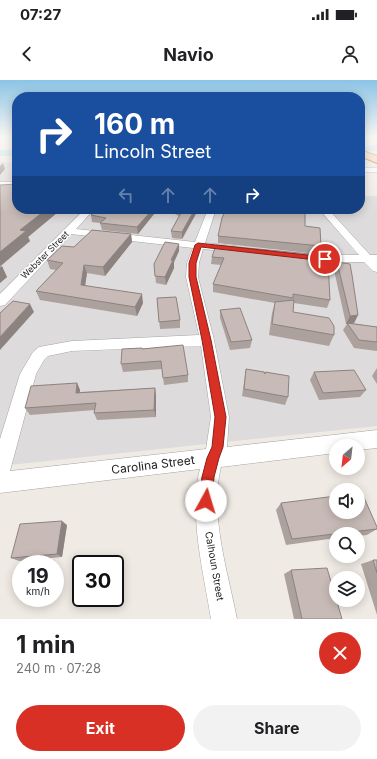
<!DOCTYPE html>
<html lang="en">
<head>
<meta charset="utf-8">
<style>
	body { margin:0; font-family:Inter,sans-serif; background:#f2f2f2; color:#202124; height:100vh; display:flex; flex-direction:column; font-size:15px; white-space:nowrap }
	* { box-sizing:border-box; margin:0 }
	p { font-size:13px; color:#757577 }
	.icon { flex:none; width:22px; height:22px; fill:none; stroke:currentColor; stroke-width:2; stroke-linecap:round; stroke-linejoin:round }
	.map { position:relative; height:539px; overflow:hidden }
	.drawer { display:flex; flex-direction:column; background:#fff; flex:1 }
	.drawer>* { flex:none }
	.banner { position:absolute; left:12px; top:12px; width:353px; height:122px; border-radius:16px; box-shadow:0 2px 10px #0003; background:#1a4fa0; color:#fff; overflow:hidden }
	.needle { width:26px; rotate:208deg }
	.buttons { position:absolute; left:329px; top:359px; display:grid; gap:8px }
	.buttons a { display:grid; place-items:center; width:36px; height:36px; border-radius:50%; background:#fff; box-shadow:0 2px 10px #0003; font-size:20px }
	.speed { position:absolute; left:12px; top:475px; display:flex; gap:8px; font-size:20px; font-weight:700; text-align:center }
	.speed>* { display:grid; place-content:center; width:52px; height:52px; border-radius:50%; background:#fff; box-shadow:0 2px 10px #0003; line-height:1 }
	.speed small { font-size:10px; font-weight:400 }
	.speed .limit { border:2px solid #111; border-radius:6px; background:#fff; color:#111 }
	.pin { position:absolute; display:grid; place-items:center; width:34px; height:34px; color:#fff; margin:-17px; border:2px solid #fff; border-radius:50%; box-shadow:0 1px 4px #0007 }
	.me { position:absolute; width:44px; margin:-22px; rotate:6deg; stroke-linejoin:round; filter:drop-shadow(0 0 3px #0008) }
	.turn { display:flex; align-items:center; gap:14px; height:84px; padding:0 16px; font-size:18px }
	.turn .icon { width:52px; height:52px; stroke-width:2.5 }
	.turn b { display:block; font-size:28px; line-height:34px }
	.lanes { display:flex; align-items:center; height:38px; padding:0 16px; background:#0003; justify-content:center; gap:20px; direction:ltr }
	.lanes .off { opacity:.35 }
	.round { display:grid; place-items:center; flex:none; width:42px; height:42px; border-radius:21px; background:#f2f2f2 }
	.head { display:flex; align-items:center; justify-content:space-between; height:68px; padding:0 16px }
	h1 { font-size:24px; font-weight:700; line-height:30px }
	.cta { display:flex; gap:8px; margin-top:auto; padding:8px 16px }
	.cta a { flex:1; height:46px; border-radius:24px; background:#d93025; color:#fff; font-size:16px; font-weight:700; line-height:46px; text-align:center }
	.cta a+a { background:#f2f2f2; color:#202124 }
	.status { display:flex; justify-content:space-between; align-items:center; height:28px; padding:0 20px; background:#fff; direction:ltr }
	.status svg { height:11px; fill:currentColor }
	header { display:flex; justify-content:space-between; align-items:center; height:52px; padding:0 16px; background:#fff; font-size:18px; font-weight:700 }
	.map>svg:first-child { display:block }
	.residential { fill:#dddbdb }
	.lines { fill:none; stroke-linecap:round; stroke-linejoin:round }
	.river { fill:#a1dde1; fill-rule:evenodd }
	.street-casing { stroke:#a5a5a5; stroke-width:1 }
	.primary-casing { stroke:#994c00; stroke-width:2 }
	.street { fill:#fff; fill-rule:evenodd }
	.primary { fill:#ffc29a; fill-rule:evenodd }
	.wall { fill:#aca19d }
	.shaded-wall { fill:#8c8380 }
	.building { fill:#c8bbb7; stroke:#8c8380 }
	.route { fill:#d93025; stroke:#8d1f18 }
	.labels { text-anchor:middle; stroke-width:3; stroke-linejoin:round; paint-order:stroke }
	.far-street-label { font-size:9px; fill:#1e1e1e; stroke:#fff }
	.street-label { font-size:10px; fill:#1e1e1e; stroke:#fff }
	.near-street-label { font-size:12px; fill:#1e1e1e; stroke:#fff }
</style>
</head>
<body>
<div class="status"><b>07:27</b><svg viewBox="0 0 49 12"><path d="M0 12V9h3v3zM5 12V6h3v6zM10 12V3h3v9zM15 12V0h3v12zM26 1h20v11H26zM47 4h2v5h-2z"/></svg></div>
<header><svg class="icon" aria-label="back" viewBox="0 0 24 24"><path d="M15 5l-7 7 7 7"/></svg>Navio<svg class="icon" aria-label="person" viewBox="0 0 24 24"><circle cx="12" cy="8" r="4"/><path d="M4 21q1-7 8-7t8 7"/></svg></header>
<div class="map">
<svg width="377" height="539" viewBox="0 0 377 539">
	<rect width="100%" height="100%" fill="#f0eae4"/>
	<path class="residential" d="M0 82 17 83V129H360V116H377V346L0 386Z"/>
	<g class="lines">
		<path class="river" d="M377 65V71L360 72V66Z
			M0 70H17V76H0Z"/>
		<defs>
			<path id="street" d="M360 88H377V92H360Z
				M0 102H17V106H0Z
				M85 129H94L76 149 195 162 208 129H216L205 163 235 166 240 169 235 172 203 169 199 183 198 197 214 260 229 337 227 367 377 350V368L358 370V366H336V373L221 387C209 434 228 492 237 539H211C204 495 188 432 200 389L0 413V359L20 294 33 272 39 267 72 261 199 255 186 197 187 183 193 168 71 154 5 225 0 226V214ZM201 266 211 337 206 369 10 391 36 294 44 280 48 276 72 271Z
				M319 129H328L370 175H377V192L373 191 364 182H341L297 179 295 177 301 174 359 175Z"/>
			<path id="primary" d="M360 70 377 76V83L360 76Z"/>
		</defs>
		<use href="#street" class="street-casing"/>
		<use href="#primary" class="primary-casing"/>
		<use href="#street" class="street"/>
		<use href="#primary" class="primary"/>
	</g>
	<path class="wall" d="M0 105 17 129H65L64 132H58L28 157 30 161 1 186 7 197 0 203Z
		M97 129H158L138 154 102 150 100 143 92 142 91 135Z
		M173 129H198V130L182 159 172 158 171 151 179 136 173 133Z
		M305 146 321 166 318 174 218 163V156Z
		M131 154 132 162 105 196 87 193 85 205 143 223 137 236 40 220 36 211 56 190 50 189 47 180 74 167Z
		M179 164V171L174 182V188L166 205 156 203 154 184Z
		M212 177 321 181 330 220 327 228 294 223 293 232 334 255 329 266 269 255 272 233 275 223 213 212V204L221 185 211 184Z
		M337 182 358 235 354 243H351L377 247V271L354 268 343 250 347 244H346L334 190Z
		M157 218 180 240V248L160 249Z
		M220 230 252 260 250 268 230 270 220 238Z
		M142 269 188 295V302L164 305 162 289 123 292 121 284Z
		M377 288V304L372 296Z
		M246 289 265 294 288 317 285 325 242 316Z
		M314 292 366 310 360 317 319 320 310 300Z
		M77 303 80 310V312L155 308 156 316V337L97 340 94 333 95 330 30 335 25 328Z
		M281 423 377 449 367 455 358 456V454H336V458L286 465 276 430Z
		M67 445 62 477 19 481 11 478Z
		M373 480H377V535L361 484Z
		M291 490 342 539H294L284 494Z"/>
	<path class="shaded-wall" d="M3 83 5 89 0 95V86Z
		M47 129H57L58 132 28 157 30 161 0 186V172L20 150Z
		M153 129H158L138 154 137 147Z
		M195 129H198V130L182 159V152Z
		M131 154 132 162 105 196 103 187Z
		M179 164V171L174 182V188L166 205 165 197 171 180Z
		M84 185 87 193 84 213 81 205Z
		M2 186 7 197 0 203V188Z
		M142 214 143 223 137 236 135 227Z
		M30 224 34 232 0 270V257Z
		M358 235 354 243 348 244 347 243V244H346L350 236Z
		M77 303 80 310 79 320 76 313Z
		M155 308 156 316V337L154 330Z
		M62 441 67 445 62 477 57 474Z"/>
	<path class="building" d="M17 104V129H47L20 150 26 151 0 172V105Z
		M97 129H153L137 147 100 143 106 138 91 135Z
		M179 129H195L182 152 171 151 182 131Z
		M226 129H305V146L320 148 321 166 218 156 222 138Z
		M92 150 131 154 103 187 84 185 81 205 142 214 135 227 36 211 63 183 47 180 62 166 74 167Z
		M165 162 179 164 171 180H173L165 197 155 196 154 184Z
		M216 165 321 175V181H328L330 220 293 214V218L213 204 224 178 212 177Z
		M337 182 350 184 352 195 358 235 350 236Z
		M176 217 180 240 159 242 157 218Z
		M294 220 293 232 329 238 334 246V255L272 244 275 222Z
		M13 221 30 224 0 257V233Z
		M240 228 252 260 231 262 220 230Z
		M347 243 377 247V262L359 260Z
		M183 265 188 295 163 298 161 281 121 284 122 269 142 268V269Z
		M246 289 264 292 265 294V292L289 296 288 317 244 309Z
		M354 290 366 310 323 313 314 292Z
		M77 303 76 313 155 308 154 330 94 333 96 323 25 328 31 306Z
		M358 413H362L377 447V449L292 459 281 423 336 416V432H358Z
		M62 441 57 474 11 478 20 444Z
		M373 480H377V493Z
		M327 488 342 539H302L291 490Z"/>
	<linearGradient id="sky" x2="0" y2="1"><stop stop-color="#8bc4e5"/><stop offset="0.43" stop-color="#f8f6f3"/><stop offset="1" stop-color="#f8f6f3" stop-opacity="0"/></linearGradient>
	<rect width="377" height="133" fill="url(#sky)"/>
	<path class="route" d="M198 163 325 177 329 179 325 181 201 167 196 183V197L211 260 226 337 223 367 219 378 214 397 212 421 210 426 206 427 201 426 199 421 202 397 207 378 212 367 215 337 202 260 189 197V183L195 165Z"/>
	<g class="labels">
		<g class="far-street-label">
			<text transform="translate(45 175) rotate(-45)" y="3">Webster Street</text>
		</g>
		<g class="street-label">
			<text transform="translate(215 486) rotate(80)" y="4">Calhoun Street</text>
		</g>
		<g class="near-street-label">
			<text transform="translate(153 385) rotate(-7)" y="4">Carolina Street</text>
		</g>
	</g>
</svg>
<div class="buttons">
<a><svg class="needle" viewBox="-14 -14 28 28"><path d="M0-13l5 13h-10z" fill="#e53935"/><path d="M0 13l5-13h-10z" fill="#757577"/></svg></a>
<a><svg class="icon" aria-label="sound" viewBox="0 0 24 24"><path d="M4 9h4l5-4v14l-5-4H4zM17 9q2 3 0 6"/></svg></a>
<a><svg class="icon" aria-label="search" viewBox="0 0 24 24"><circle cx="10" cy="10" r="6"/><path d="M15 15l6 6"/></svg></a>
<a><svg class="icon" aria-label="layers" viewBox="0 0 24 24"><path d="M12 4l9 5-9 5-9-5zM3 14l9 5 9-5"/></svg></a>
</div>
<div class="speed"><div>19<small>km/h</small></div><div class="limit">30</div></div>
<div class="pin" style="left:325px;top:179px;background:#d93025"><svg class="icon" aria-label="arrive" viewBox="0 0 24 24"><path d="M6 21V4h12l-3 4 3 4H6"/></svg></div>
<svg class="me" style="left:206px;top:421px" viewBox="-20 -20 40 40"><circle r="19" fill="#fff"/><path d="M0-13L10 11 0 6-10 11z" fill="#d93025"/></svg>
<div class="banner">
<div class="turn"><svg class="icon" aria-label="right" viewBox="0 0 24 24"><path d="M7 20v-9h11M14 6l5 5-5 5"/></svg><div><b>160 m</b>Lincoln Street</div></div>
<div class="lanes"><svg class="icon off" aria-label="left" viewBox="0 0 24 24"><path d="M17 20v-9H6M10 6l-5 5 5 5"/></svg><svg class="icon off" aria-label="ahead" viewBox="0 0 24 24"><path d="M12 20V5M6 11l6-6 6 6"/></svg><svg class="icon off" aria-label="ahead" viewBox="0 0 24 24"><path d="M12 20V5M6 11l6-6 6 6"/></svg><svg class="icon" aria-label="right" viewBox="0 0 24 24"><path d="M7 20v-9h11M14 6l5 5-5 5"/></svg></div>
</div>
</div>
<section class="drawer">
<div class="head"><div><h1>1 min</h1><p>240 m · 07:28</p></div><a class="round" style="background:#d93025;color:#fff"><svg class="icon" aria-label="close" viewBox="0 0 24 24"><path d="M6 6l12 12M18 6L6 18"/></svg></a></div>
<div class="cta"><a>Exit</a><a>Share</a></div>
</section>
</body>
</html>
